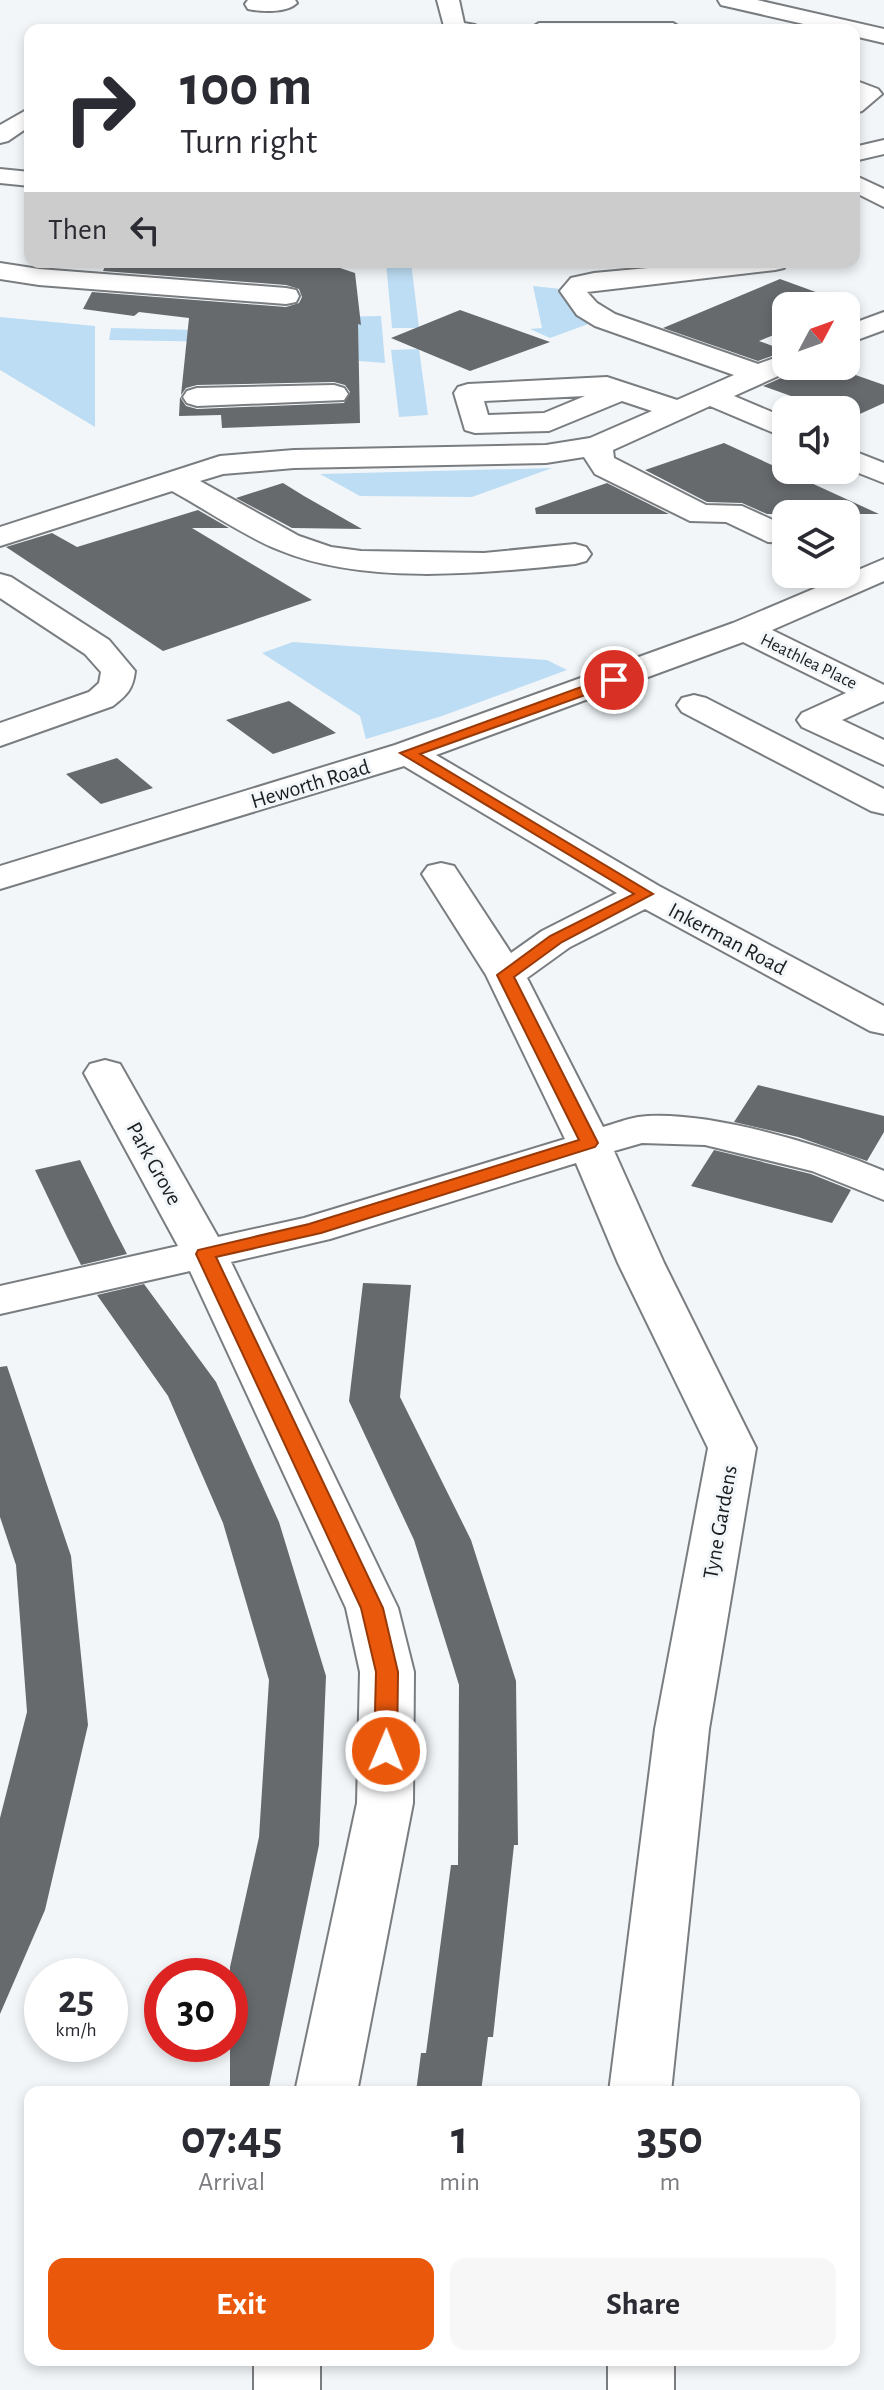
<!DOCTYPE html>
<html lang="en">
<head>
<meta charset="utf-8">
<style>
	body { margin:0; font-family:"Alegreya Sans",sans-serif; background:#f7f7f7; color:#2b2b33; height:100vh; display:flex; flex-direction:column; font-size:30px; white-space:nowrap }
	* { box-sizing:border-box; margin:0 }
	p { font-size:26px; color:#7c7c81 }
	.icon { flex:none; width:44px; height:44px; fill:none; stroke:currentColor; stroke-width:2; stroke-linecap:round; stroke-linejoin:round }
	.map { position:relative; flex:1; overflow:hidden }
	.drawer { position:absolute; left:24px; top:2086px; width:836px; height:280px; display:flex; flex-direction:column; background:#fff; border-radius:16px; box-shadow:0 4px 12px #0003 }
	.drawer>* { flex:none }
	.guide { position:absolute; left:24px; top:24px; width:836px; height:244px; border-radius:16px; box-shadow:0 4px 12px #0003; background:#fff; color:#2b2b33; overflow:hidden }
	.needle { width:52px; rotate:49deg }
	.buttons { position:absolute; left:772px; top:292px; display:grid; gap:16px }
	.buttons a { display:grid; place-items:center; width:88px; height:88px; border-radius:16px; background:#fff; box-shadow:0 4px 12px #0003; font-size:40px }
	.speed { position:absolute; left:24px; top:1958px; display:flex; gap:16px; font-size:40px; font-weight:700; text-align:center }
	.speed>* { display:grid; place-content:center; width:104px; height:104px; border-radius:50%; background:#fff; box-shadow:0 4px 12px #0003; line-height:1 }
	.speed small { font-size:20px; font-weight:400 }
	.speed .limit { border:12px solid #d22; background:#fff; color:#111 }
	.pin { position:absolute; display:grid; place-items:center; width:68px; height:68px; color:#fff; margin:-34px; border:4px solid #fff; border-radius:50%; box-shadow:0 2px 8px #0007 }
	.me { position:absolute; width:88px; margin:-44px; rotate:1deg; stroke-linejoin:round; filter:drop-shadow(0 0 6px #0008) }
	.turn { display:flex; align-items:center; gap:28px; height:168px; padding:0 24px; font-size:36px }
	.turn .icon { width:104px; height:104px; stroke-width:2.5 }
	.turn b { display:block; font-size:56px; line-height:68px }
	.then { display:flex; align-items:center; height:76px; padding:0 24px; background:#0003; gap:16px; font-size:30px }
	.eta { display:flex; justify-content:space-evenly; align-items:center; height:136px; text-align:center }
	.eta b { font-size:48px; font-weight:700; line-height:56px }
	.cta { display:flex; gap:16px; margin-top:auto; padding:16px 24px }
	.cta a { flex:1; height:92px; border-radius:16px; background:#ea580c; color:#fff; font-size:32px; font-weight:700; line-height:92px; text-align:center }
	.cta a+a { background:#f7f7f7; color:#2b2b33 }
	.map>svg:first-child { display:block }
	.green { fill:#bdddf4 }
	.building { fill:#676a6d }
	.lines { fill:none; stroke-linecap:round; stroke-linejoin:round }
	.minor-casing { stroke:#7a7d80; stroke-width:4 }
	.minor { fill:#fff; fill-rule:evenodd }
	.route { fill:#ea580c; stroke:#983908; stroke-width:2 }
	.labels { text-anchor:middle; stroke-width:6; stroke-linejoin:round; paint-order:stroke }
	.far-street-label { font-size:18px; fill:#1b1d1e; stroke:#f2f6f9 }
	.street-label { font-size:22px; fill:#1b1d1e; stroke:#f2f6f9 }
</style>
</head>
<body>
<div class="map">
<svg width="884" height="2390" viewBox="0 0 884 2390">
	<rect width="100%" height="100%" fill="#f2f6f9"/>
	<path class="green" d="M386 262H411L419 328H392Z
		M533 286 561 289 591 323 550 338 530 329 542 328Z
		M381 316 385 363 346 360 345 344 109 340 111 328 287 332 326 317Z
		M0 317 95 326V427L0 370Z
		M419 349 428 415 399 417 391 350Z
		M552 468 472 497 360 496 320 474Z
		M293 642 547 660 567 670 442 716 366 739 360 716 262 653Z"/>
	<path class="building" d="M107 262H288L286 268 337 267 355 273 361 325 358 324 360 423 222 428 221 415 179 416 180 397 186 406 197 409 344 403 350 392 345 385 334 382 197 385 186 388 181 395 189 318 139 312 134 316 83 309 92 292 286 307 299 303 302 297 299 289 286 285 103 271Z
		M780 279 846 303 839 306H786V330L759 341 786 351 758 361 663 328Z
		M460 310 550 342 470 371 391 338Z
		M798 366H830L884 385V403L851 418 846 416V410H830L763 386 797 371Z
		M724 443 879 514H767L742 503 707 502 645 470Z
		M283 483 304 496 362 529 292 528 236 498Z
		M607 483 669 514H536L535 508Z
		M198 510 229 528H192L312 600 163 651 6 547 52 533 77 547Z
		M289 701 336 733 273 754 226 720Z
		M117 758 153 788 101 804 66 774Z
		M758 1085 884 1116V1132L867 1161 798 1137 734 1122Z
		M714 1150 811 1174 851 1190 832 1223 691 1186Z
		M80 1160 113 1227 127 1254 81 1265 67 1237 35 1170Z
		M363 1283 411 1285 400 1397 471 1540 516 1681 518 1845H514L493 2037H488L481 2092H416L421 2053H426L451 1865H458L459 1685 414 1540 349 1401Z
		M144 1284 216 1382 279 1522 326 1676 319 1845 268 2092H230V1967L259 1837 269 1680 223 1523 168 1396 97 1295Z
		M7 1366 71 1556 88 1725 45 1910 0 2014V1818L27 1712 16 1565 0 1517V1367Z"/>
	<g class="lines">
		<defs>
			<path id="minor" d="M248 0H295L297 3C287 13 262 12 248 9L245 4Z
				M437 0H459L464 23 475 25 478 30H445Z
				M718 0H757L884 29V43L854 36V30H830L721 5Z
				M539 23H673L684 30H528Z
				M854 80 878 89 882 94 862 111 854 113Z
				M30 108V126L8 141 0 143V125Z
				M884 140V154L854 161V147Z
				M0 169 30 172V186L0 183Z
				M854 175 884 189V207L854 192Z
				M713 262H788L784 268 775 270 587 292 597 303 615 314 758 364 786 354V366L796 368 734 396 786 418V438L710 406 613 450 614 458 706 505 742 506 786 526V543L768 542 726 522 690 521 595 474 584 457 546 463 294 468 223 474 200 481 299 536 331 547 361 551 484 553 575 544 586 547 591 554 586 561 575 564C484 573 365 586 279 550 242 535 207 510 172 491L0 546V527L220 456 294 450 546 445 590 438 652 411 622 401 549 431 475 433 465 430 454 393 458 387 468 384 607 377 677 400 734 375 595 326 577 315 560 291 571 278 594 273ZM585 396 544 413 488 415 484 401Z
				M0 263 39 269 286 288 296 290 299 296 296 302 286 304 39 285 0 279Z
				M884 312V330L846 344V326Z
				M334 385 344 388 348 394 344 400 197 406 187 403 183 397 187 391 197 388Z
				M846 448 884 463V483L846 468Z
				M884 559V581L772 630 884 685V701L842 720 884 740V765L802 727 797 720 802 713 846 693 743 642 436 755 659 886 884 1006V1034L870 1031 645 909 570 947 527 978 603 1127C614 1124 626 1119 638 1117 704 1109 823 1145 884 1171V1200L812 1171 705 1145 642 1143 614 1151 664 1263 756 1448 709 1729 671 2092H609L655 1729 708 1448 618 1263 576 1163 330 1239 231 1262 398 1608 414 1672 413 1803 357 2092H295L357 1803 360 1672 346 1608 190 1271 0 1314V1286L178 1246 84 1073 90 1064 105 1060 120 1064 218 1237 304 1218 565 1139 486 975 422 874 428 866 441 863 454 866 511 953 542 931 617 893 404 766 0 889V866L395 745 733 623Z
				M0 574 11 577 109 640 135 671C133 689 127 695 113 706L0 746V723L89 692 99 683 101 672 85 654 0 598Z
				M694 695 706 698 884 789V814L871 811 682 712 677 705 682 698Z
				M254 2360H320V2390H254Z
				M608 2360H674V2390H608Z"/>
		</defs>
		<use href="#minor" class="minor-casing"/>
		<use href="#minor" class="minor"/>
	</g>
	<path class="route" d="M614 675 621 680 619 683 420 754 653 894 562 942 514 977 598 1143 595 1147 321 1233 216 1257 383 1608 398 1672 397 1751 394 1757 386 1759 378 1757 374 1751 376 1672 361 1608 196 1254 198 1250 309 1224 579 1140 497 975 550 936 634 894 400 753Z"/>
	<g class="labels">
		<g class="far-street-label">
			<text transform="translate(809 661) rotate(26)" y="6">Heathlea Place</text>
		</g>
		<g class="street-label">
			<text transform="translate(310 783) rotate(-17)" y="8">Heworth Road</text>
			<text transform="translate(728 938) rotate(28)" y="8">Inkerman Road</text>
			<text transform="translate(155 1163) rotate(61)" y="8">Park Grove</text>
			<text transform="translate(719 1522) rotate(-80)" y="8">Tyne Gardens</text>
		</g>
	</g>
</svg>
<div class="buttons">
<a><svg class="needle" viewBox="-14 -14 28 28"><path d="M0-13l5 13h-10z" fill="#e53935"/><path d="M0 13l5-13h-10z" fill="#7c7c81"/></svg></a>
<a><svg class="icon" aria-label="sound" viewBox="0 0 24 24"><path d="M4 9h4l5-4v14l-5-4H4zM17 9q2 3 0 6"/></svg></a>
<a><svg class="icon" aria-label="layers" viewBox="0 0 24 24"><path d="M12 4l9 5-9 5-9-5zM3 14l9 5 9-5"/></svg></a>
</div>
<div class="speed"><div>25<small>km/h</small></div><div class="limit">30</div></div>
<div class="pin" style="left:614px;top:680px;background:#d93025"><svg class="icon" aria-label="arrive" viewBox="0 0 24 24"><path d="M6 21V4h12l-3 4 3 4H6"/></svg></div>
<svg class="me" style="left:386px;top:1751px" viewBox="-20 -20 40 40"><circle r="17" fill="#ea580c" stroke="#fff" stroke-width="3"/><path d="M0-11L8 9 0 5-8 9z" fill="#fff"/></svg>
<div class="guide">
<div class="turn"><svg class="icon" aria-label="right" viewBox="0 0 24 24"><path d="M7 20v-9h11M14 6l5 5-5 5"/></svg><div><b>100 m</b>Turn right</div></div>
<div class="then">Then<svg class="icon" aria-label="left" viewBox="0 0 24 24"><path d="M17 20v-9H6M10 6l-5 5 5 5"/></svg></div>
</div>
<section class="drawer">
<div class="eta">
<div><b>07:45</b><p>Arrival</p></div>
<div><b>1</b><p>min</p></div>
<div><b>350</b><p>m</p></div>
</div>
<div class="cta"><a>Exit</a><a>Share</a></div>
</section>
</div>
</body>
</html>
